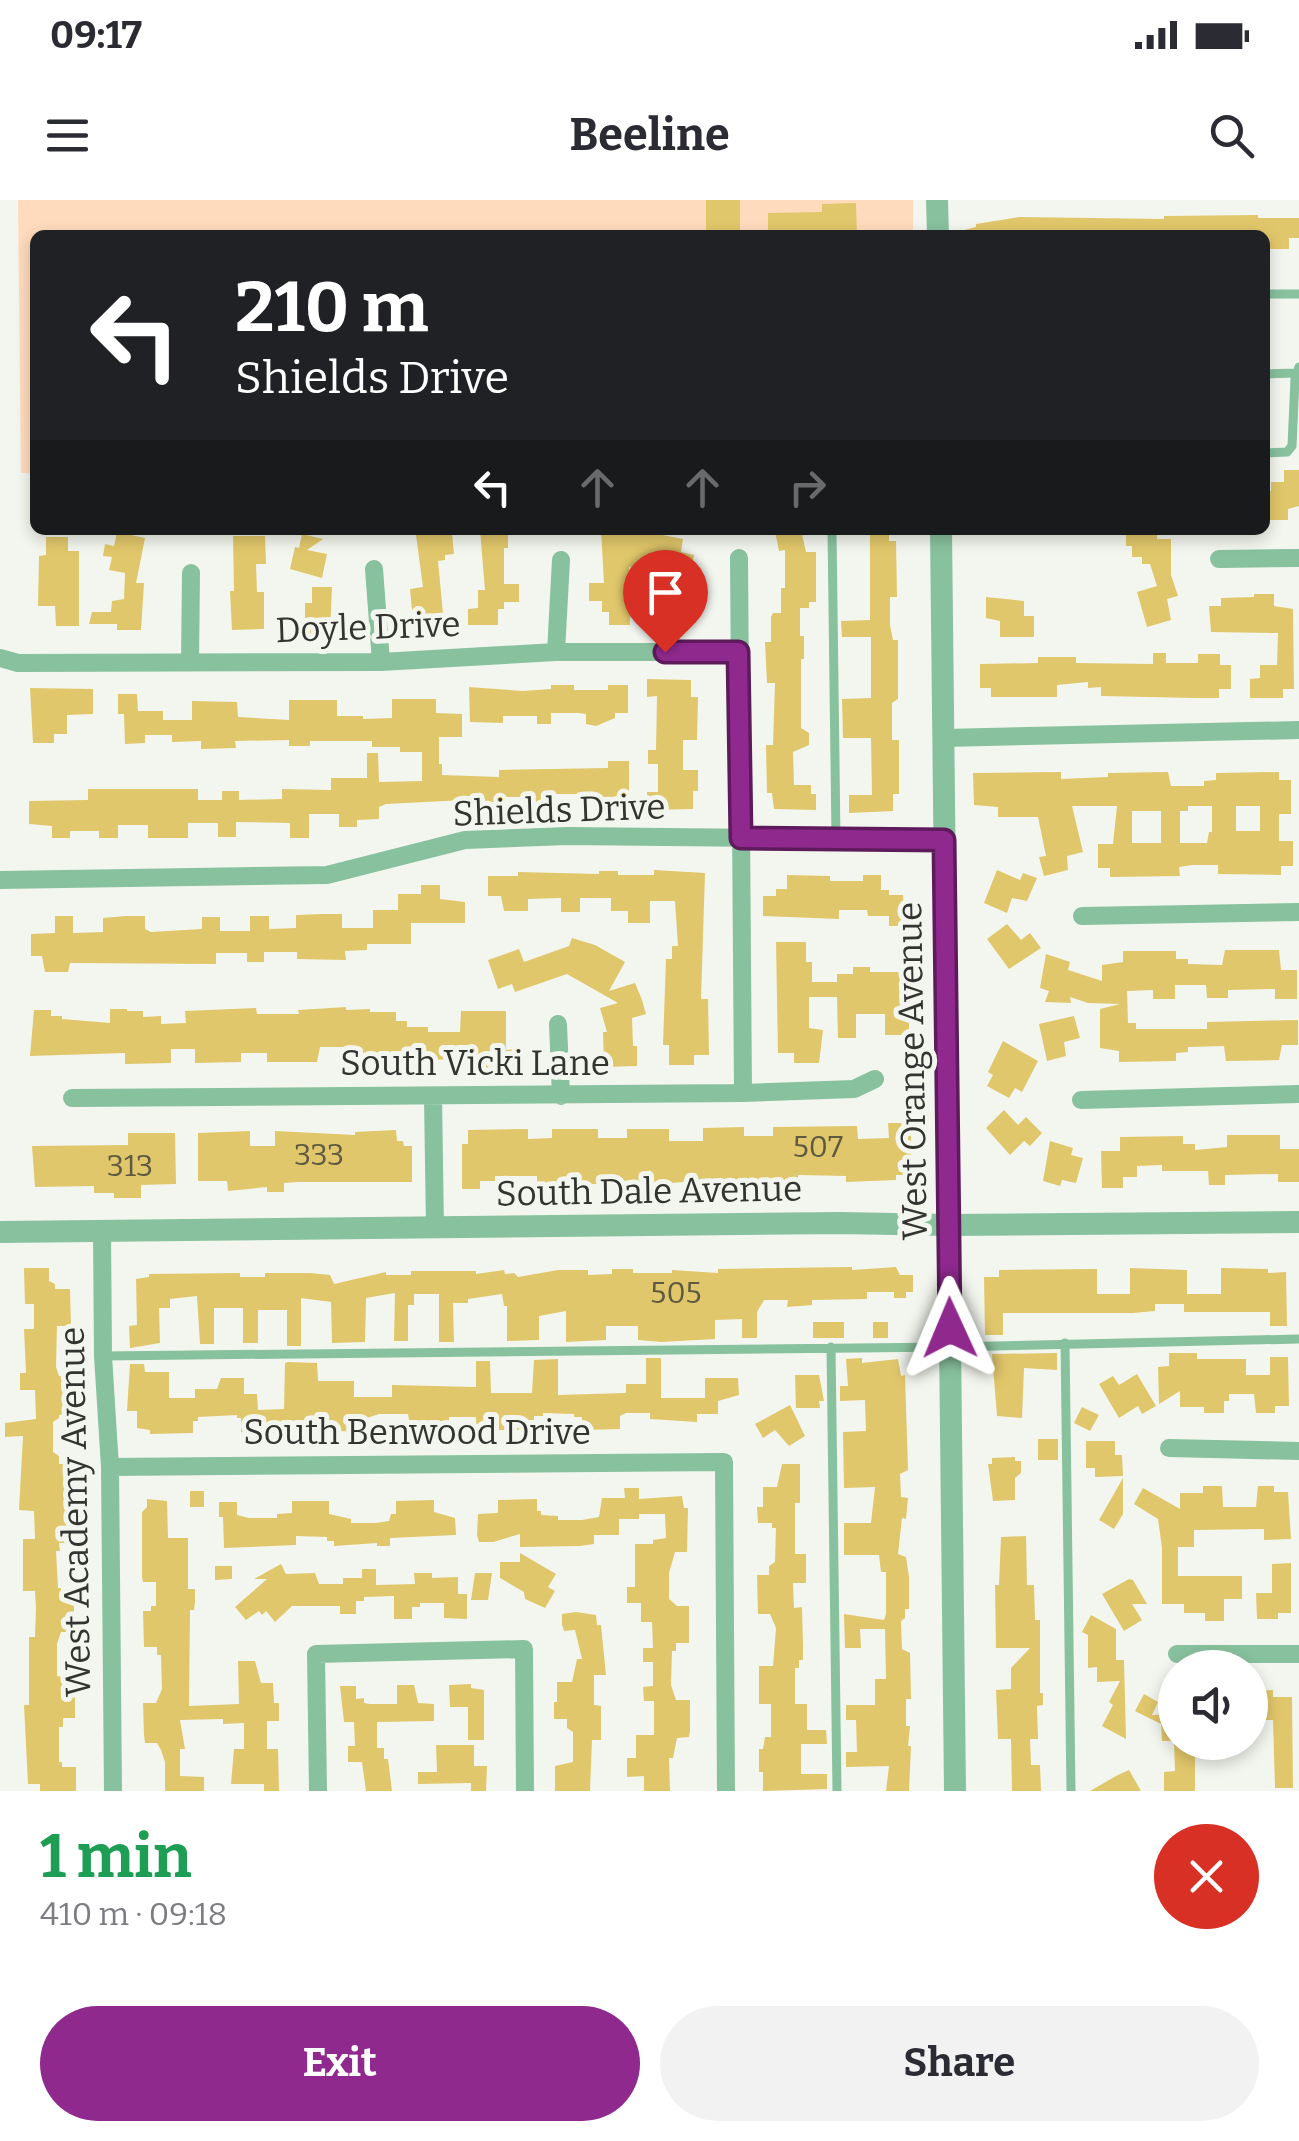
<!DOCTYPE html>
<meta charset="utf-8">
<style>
body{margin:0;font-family:Bitter,serif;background:#f2f2f3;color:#2b2b33;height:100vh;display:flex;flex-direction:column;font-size:38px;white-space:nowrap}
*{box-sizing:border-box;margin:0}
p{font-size:32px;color:#7c7c81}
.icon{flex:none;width:55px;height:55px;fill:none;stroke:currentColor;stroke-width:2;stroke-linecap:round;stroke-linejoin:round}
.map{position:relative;height:1591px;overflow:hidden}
.details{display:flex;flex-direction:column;background:#fff;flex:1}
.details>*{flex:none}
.guide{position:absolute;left:30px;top:30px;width:1240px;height:305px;border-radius:15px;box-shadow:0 5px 15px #0003;background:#202124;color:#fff;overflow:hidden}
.buttons{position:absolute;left:1158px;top:1450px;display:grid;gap:20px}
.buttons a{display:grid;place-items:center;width:110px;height:110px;border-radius:50%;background:#fff;box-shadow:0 5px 15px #0003;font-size:50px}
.pin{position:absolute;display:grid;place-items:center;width:85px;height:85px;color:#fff;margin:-102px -42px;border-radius:50% 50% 50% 0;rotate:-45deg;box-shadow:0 0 10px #0007}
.pin .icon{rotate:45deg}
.me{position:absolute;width:110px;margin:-55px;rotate:359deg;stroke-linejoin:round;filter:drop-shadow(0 0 8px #0008)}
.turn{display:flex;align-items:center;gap:35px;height:210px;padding:0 40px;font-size:45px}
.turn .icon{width:130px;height:130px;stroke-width:2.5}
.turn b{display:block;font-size:70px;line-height:85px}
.lanes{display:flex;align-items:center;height:95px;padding:0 40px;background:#0003;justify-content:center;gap:50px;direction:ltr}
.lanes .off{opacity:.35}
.round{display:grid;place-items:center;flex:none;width:105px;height:105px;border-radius:52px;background:#f2f2f3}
.headline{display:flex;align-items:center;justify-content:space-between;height:170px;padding:0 40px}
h1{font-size:60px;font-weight:700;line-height:75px;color:#1e9e55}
.cta{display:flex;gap:20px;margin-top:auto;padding:20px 40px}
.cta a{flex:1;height:115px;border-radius:60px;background:#8f298e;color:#fff;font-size:40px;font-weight:700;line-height:115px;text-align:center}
.cta a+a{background:#f2f2f3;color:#2b2b33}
.status{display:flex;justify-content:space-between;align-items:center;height:70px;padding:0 50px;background:#fff;direction:ltr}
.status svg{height:28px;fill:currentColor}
header{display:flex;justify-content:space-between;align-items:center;height:130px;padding:0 40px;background:#fff;font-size:45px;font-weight:700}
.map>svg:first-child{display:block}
</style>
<div class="status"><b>09:17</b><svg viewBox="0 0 49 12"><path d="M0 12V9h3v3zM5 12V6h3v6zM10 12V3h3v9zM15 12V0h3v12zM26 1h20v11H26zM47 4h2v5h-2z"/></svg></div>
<header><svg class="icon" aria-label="menu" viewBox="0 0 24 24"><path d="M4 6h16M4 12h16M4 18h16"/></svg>Beeline<svg class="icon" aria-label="search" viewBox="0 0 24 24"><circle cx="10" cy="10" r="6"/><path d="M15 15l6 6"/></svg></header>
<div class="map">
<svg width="1299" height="1591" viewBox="0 0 1299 1591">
<rect width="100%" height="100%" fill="#f3f6ee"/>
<path fill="#ffdbbd" d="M18 0H913V35H35V273H21Z"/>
<path fill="#e1c76b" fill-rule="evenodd" d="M706 0H740V35H706Z
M856 3 857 35H768V13L822 12V4Z
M1258 15V18H1299V38H1289V49H1265V35H964V30L976 27V24L1019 17 1164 19V16Z
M1284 270H1299V306L1288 309V320H1269L1265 291H1271V282H1284Z
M480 330H508V348H504V384H519V402H504V409H498V425H468V409L478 408V390H485Z
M601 330H637L683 339 681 352 694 355 689 382H698V400H684V411H678V424H656V371L629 367 630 425H609V412H602V401H589V383H604Z
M801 330 806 352H816V402H809V408H800V436H804V459H801V528L809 533V545L793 552 794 585H811V594H816V610L774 609 772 593H767L766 545H773L775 483H767L765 442H771V417L773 413H781V388H785V350L779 351 775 331Z
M870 330H889V341H896L897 397H890V425L893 440H898V499L892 503V540H899V594H893V611L849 613V595H872L871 538H843L842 499 871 498V437H842L841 421 870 420Z
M1126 330H1157V339H1171V375L1178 396 1167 399 1171 420 1147 427 1137 392 1157 386 1150 364H1142V357H1132V346H1126Z
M441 331 442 335 452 333 454 354 445 355V360L438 361 444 424 421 428 418 409 412 410 410 389 423 387 416 335Z
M117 332 145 338 136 383H144L141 430H117V424H89L92 412H111L112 401 124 399 125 373 109 370 112 357 103 356 105 344 114 346Z
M302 334 323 339 307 350 327 354 322 378 290 369 295 347 299 348Z
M233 336H265L266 364H256L257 392H264V429L232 430 230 391H234Z
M46 337H68V351H79V426H56L55 406H38L39 356 46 355Z
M312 387H332L330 434H305V403H312Z
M1254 394H1274V406L1293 409 1294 489H1283V498H1250V479L1260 478V465H1277L1278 433 1211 432 1209 406H1221V398L1254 397Z
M986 397 1024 401V416H1034V437H1000V421L986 418Z
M1153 453H1166V463H1198V454H1220V465H1231V489H1219V498H1195L1101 496V487L1088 488V482L1057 485V497H991V488H980V464L1038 463V457H1076V463L1153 464Z
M647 479 691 480V497H698L697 540H683V570H698V591H693V609L648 610 647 592H658V564H648V550H656L657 496 647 497Z
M551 485H574V490H608V485H628V513H615V518L596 526 586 524V514L578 513H551V524H537V516H503V523L470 522 469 487 523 491 551 489Z
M30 488 93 489V514L67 515V534H54V543H33Z
M118 494H137L138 511H163V520H192V501L237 502 238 517 289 520V500H337V516H363V519L392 518V499H436V513L462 514V537H439V564H442V575L499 577V570L608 568V561H629V602H611V597H586L582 594H549V603H531V597H505V604H485V599L386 604 379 607V619L357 620V627H339V614H309V638H290V623L236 622V637H218V623H188V638H148V625H118V638H99V631H70V638H52V626L29 624V601L88 600V589H198V600H222V591H239V600L282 599V589L331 590V578H367V553H378L379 582 422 581V552H400V547H372V541H310V546H289V540L235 541 236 548 201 549V541L172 542V535H145V543L125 544 124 514H118Z
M1061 572V579L1108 577V573L1168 572 1171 586H1204V581L1216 580V573L1279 572V580H1291V614H1279V641H1293V666H1281V675L1218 674V665H1192L1179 667 1180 676 1110 677V668H1098V644H1113L1117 606H1072L1083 652 1067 656 1068 670 1044 676 1039 657 1046 656 1038 617H998V607L974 605 973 573ZM1188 606H1212V632H1209L1207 643H1180V611H1188ZM1236 606H1260V631H1236ZM1132 611H1161V643H1132Z
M654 670 705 673 701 799H708L709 855H694V865H669V845H663L666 759H672V746H678L675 701H650V723H628V711H611V698H580V712H561V698L528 699V711H504L501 696H488V676H518V672L599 674V671H618V675H654Z
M997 670 1020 680 1023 673 1037 678 1027 701 1012 698 1007 713 984 703Z
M787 675 830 676V681H863V675H881V690H889V695H903L904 726H889V716H868L867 710H839V719L763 716V696H776V689H787Z
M421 685H440V699L465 702V723H411V744H367V750L345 751 346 760 297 759V752H264V762H247V753H216V764L70 763 68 772H45L42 756H31V734L55 733V716H73V733L103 732V718L126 716H145V729L151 732 202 729V717H220V731H250V716H269V729L296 728V715L323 714H342V728H373V710H398V694H421Z
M1007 724 1021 740 1030 733 1041 748 1009 769 987 739Z
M572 738 595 745 625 762 609 791 635 783 642 800 646 814 632 818 633 846H637V866L604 867 603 832H607L600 808 618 803 567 774 515 792 512 784 498 789 488 760 519 749 524 762 569 746Z
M776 742H806V762H812V782H837V774H853V767H870V772H909V835H885V814H856V838H838L837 797H809V828L823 830 819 863H794V853H778Z
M1225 750H1279L1281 770H1297V799H1275V789L1228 790V798H1207L1206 785H1175V799H1153V790L1127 791 1128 823H1136V829H1207V822L1298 820V845H1282L1279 860 1226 861 1224 846 1188 847V852L1176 853V861L1119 862V851L1100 848V809L1120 804 1088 803 1070 797 1071 803 1045 802 1049 791 1040 788 1046 754 1070 762 1068 770 1102 781V765L1123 762V751H1176V759H1188V764L1222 765Z
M346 807V810L370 809V812H396V821H407V827H428V832H460L461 811H506V850L518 849V868H467L466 859 348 862V847H320L317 862H267V853H241V862L195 863V849H171V863L125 864V853L30 856 34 810H51V816H62V819L110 823V809H127V811H143V817L161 816V824L186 823 185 811 256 808 257 814H299L298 810Z
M1074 816 1080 838 1064 842 1066 856 1047 861 1039 824Z
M1003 841 1038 861 1022 892 1015 888 1009 898 987 886 993 875 988 872Z
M1004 910 1018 925 1026 917 1042 933 1030 946 1024 941 1010 955 986 928Z
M888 923H911V975H896V980L846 982V976L798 975V980H778V987L726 979 614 987V984H582V981L537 984V976H495V981H480V989H462V944H468V930L528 929V939L552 938V929H598V938H627V929H669V941H703V928L744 927V936H773V927L857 926 858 939 889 938Z
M396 930 397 941H403L404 946H412V982H298L284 983V992H267V987L228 991 227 981H198V933L250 931V946H275V931L355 935V932Z
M128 933H175L176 984 141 985V998H114V993H94V986L35 987 32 946 128 945Z
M1227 935H1280V949H1299V982H1278V974L1225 975V985H1209L1208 971H1162V965L1137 966V977H1123V988H1102L1101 951H1120V937L1183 936V944H1195V950L1227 947Z
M1050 941 1073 948 1071 955 1083 958 1076 983 1062 980 1060 986 1043 981Z
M852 1067V1070L896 1067 900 1075H913V1092H906V1098H894V1092H867V1099L812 1100V1105L787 1107 788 1100H764L757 1112V1138H742V1119L715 1120V1139L661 1142 638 1140V1126H606V1140L566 1142V1111L539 1116V1140L507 1141V1106H504L502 1094 468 1099V1103H453L454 1142H439V1094H414V1105H408V1141H394L395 1093 366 1098 365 1142 332 1143 331 1102 301 1098V1146H287V1110H258V1143H243V1108H214V1144H200L197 1096 170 1099V1108H159L160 1143 130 1148 129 1126 137 1125 136 1079 149 1077V1074L240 1073V1077H265V1073H310L330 1075 334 1084 386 1072V1075H411V1071H476V1074L504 1070 505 1074 514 1073 518 1077 558 1070H588V1075L612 1074V1069H633V1073H672V1070L718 1073V1069Z
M24 1068H49V1081L55 1084V1089H70L71 1126H57L56 1167 59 1176H72V1214L59 1215V1218L53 1222V1252L59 1256V1264H73V1343H59L60 1351H56L58 1388H61V1393H74V1432H61L57 1444V1476L75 1479V1518H63V1527H59V1562H62V1567H76V1591H40V1584H28L24 1505H29V1437H35L36 1409 35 1391H23V1339H35L34 1311 19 1310 23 1236 5 1237V1223L36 1219 35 1190H20V1173H26L24 1129H34V1104H25Z
M1130 1068 1187 1070V1094H1221V1068L1268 1069V1073L1286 1072 1287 1126H1270V1112H1184V1104H1155V1111L1133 1113H1003V1135H985L984 1077H999V1070L1097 1069V1094H1130Z
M813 1122H844V1138H813Z
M873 1122H888V1138H873Z
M1057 1153V1170L1024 1168 1022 1218 997 1216 992 1154Z
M1169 1153H1197V1159H1246V1175H1270V1157H1288L1289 1206H1275V1213H1256L1254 1194H1229V1201H1224V1213H1204V1207H1180V1191L1159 1204 1158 1167 1169 1166Z
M646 1158H661V1198H705V1178H738L739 1195 718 1201V1214H697V1222L650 1219V1213H626L620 1216V1229L582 1230V1217H574V1214L543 1213V1216H534V1230H476V1217H449V1230L411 1232 408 1214H379L364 1219 365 1232 283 1229V1233H262L241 1232V1218H237V1215L198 1217V1221H193V1233L150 1234V1230L137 1228V1211H127L130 1164H144L145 1172H169V1198H195V1189H217L221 1178H244V1194H257L258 1210 284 1209 285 1163 288 1162 317 1163 318 1181H354V1197H392V1185L476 1187V1161H490L491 1193H532L534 1160 558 1159V1195L626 1193V1184H646Z
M862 1158V1163L898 1159 901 1176 905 1175 908 1270 900 1274 901 1297 908 1298 906 1319 902 1318 898 1354 906 1357 909 1377V1409H905V1418L901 1421 902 1449 910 1453 911 1499H906V1526H910L908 1546H911L909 1591H886L889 1566 846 1567V1552H857L856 1520H846V1505H875V1479H886L885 1429H860L861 1448H845L844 1414 884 1420 886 1414V1372H881L879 1355H844V1323H871L875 1287 844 1288 843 1232 866 1231 865 1200 840 1201V1186H848L846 1159Z
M1137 1174 1156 1206 1142 1214 1138 1206 1119 1218 1099 1184 1113 1176 1119 1185Z
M795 1175H819L824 1201H819L820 1208H796Z
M790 1205 805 1236 789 1246 775 1230 763 1238 755 1224Z
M1082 1207 1099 1215 1090 1231 1074 1223Z
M1038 1239H1058V1260H1038Z
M1086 1241H1115V1255H1122L1123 1276 1095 1277V1268H1086Z
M1015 1257V1261H1021V1273L1015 1278V1300L993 1301 988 1264H992V1258Z
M782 1264H800V1303H795V1354H806V1383H793L794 1408 802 1407 803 1446V1460H799V1468H795V1504H807V1530H826L827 1544H801V1574H827V1589L763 1591V1572H759V1549H763L765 1537H771V1504H759V1466H773L776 1428 770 1414H758L757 1375H769V1366L775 1362 776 1328H772V1323H758L757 1307H763V1287H777Z
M1123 1278V1314L1114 1329 1099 1320Z
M1203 1286H1222L1223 1307H1256L1258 1286H1274V1292H1288L1291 1339 1264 1340V1329L1194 1330V1347H1178V1376H1242V1399H1224V1421H1205V1413H1184V1404H1162V1348L1158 1319 1134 1304 1143 1288 1180 1309V1293H1203Z
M624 1288H639V1299L682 1296 684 1308H688L687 1352H675L669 1373V1399L677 1406H689V1443H676V1451H672L671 1485 676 1500H690V1531L689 1537 677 1538 673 1558H669L670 1591H644V1576L627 1577V1558H636V1535H654V1501H644L643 1487 653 1486V1462H643V1448H653L652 1422H641V1403H627V1387H635V1344H653V1340L666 1338 665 1314H639V1319H619V1335H594V1344L580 1346 520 1347V1334L493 1342H479L477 1335 478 1314 498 1313V1300L537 1299V1311H541V1315L558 1316V1320H582L599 1317 602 1298H625Z
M190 1291H204V1307H190Z
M147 1299 167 1301 168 1338H188V1389H195V1402L194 1410H190L189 1506 239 1504 238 1461H255L261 1483H273L274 1503H279V1521H267V1549H278L279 1591H264V1584H231L234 1549H244V1523L223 1524V1519L180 1520 185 1549H180V1576L204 1577V1591H165V1562L161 1550 157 1543H145L144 1535 143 1503H156L162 1489 161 1455H157V1447H144L143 1411H151V1406H156V1382H143L142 1377V1312L147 1307Z
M434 1300V1312L455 1318 456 1335 390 1338V1346H377V1343L334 1346V1341H327V1337L296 1336V1345L224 1348 223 1317H219V1302H237V1315L249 1318H277V1314L292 1313V1301H329V1314L351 1319V1323H376L389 1321 391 1314H396V1301Z
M1026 1336 1027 1385H1034L1035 1420H1040V1493H1043V1505L1037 1506 1038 1539H1030L1031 1565H1040L1041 1591H1012L1011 1539H998L996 1490 1011 1489V1468L1030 1448H996L995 1385H999L1001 1337Z
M520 1353 556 1374 548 1387 555 1391 545 1408 525 1399 524 1392 500 1378V1362H520Z
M1291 1363V1413H1278V1419H1257L1256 1393H1272V1364Z
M281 1364 286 1374 315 1373 319 1384H343V1378H362V1369H376V1385L415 1384 414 1373H432V1378L458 1377V1394H467V1419L444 1418V1403H420V1407H412V1419H394V1396L364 1397V1401H356V1414H340V1406H292L275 1422 266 1411 262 1415 259 1411 246 1420 235 1407 267 1379H254Z
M215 1366H232V1379L215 1380Z
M475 1373H492L488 1400H471Z
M1129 1379 1133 1380 1147 1404H1132L1142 1420 1124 1431 1102 1394Z
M576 1412 596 1415 597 1425H601L606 1475H594V1505L601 1506V1540H592L590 1591H555V1566L573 1562V1532L567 1528V1519H554V1502H557V1482H572L577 1459H582L575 1430 564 1431 562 1424V1414Z
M1091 1415 1116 1429V1460H1124L1126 1539 1102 1526 1113 1505 1109 1502 1120 1481 1097 1482V1467L1088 1468V1435L1082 1432Z
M471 1484V1488L484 1490V1540H468V1507H450L449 1485Z
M397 1485H414L418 1503 434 1504V1521L377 1522V1548H384V1559H388L392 1591H366L362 1562H348V1546H355L354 1522H344L340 1486H356V1499L364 1498V1503L370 1504H397Z
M1273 1490V1497H1292L1293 1588H1275L1273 1520H1259V1491Z
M1144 1494 1158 1502 1152 1515 1175 1514V1541H1162L1161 1524 1135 1511Z
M1174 1542H1195V1591H1164V1572L1175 1571Z
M436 1545H474V1566H487L486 1591H471V1583L418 1584V1572H437Z
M1129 1570 1141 1591H1090L1116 1576Z"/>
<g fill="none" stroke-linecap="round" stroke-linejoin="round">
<path stroke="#88c19d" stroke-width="9" d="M1265 94H1299
M1265 174 1295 173
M1265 253 1287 252 1292 246 1295 179 1299 167
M832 330 836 639
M1065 1143 1071 1591
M831 1147 837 1591
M103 1156 950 1147 1299 1139"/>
<path stroke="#88c19d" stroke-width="18" d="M739 358 743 893
M1219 359 1299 358
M374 369 381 462
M556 452 561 360
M0 458 18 463 381 462 556 452H738
M190 462 191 373
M943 538 1299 530
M0 680 327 675 465 640 567 636 944 640
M1082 716 1299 712
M558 824 561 896
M433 896 435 1029
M72 898 743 893 854 889 875 879
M1081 900 1299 894
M102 1032 103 1156 110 1267 113 1591
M1169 1248 1299 1251
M110 1267 724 1262 726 1591
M1177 1454H1299
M318 1591 316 1454 524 1449 525 1591"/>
<path stroke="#88c19d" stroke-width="22" d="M937 0 938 35
M941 330 955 1591
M0 1032 840 1023 948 1025 1299 1022"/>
</g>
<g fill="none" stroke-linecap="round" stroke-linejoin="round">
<defs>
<path id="route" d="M665 452H738L741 638 944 640 950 1128"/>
</defs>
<use href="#route" stroke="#5d1b5c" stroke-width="25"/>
<use href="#route" stroke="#8f298e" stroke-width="18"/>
</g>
<g text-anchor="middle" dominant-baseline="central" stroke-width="10" stroke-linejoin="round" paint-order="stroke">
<g font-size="30" fill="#5e5940">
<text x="818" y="947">507</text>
<text x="319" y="955">333</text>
<text x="130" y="966">313</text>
<text x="676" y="1093">505</text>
</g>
<g font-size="35" fill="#333431" stroke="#f3f6ee">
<text transform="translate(368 427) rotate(-2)">Doyle Drive</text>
<text transform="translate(559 610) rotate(-2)">Shields Drive</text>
<text x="475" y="863">South Vicki Lane</text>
<text transform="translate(912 871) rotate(-91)">West Orange Avenue</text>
<text transform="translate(649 991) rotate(-1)">South Dale Avenue</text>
<text x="417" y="1232">South Benwood Drive</text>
<text transform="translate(75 1312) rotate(-91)">West Academy Avenue</text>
</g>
</g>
</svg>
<div class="buttons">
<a><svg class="icon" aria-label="sound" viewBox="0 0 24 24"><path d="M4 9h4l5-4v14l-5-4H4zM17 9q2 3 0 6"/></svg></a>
</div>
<div class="pin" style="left:665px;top:452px;background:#d93025"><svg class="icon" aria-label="arrive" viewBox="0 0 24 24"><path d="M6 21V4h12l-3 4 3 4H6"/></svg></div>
<svg class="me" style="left:950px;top:1128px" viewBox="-20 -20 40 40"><path d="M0-17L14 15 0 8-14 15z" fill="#8f298e" stroke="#fff" stroke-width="4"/></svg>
<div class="guide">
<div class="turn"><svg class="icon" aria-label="left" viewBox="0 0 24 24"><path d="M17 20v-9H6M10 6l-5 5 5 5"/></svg><div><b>210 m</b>Shields Drive</div></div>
<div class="lanes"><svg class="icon" aria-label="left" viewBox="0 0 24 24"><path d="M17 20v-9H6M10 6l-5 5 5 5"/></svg><svg class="icon off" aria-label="ahead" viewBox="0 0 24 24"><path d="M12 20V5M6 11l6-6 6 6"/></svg><svg class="icon off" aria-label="ahead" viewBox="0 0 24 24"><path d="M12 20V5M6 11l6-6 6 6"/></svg><svg class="icon off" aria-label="right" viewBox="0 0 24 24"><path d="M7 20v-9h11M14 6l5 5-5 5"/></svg></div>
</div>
</div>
<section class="details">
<div class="headline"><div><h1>1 min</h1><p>410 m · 09:18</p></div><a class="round" style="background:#d93025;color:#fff"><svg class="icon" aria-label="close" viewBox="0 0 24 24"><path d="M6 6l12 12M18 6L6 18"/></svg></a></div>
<div class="cta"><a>Exit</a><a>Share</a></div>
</section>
